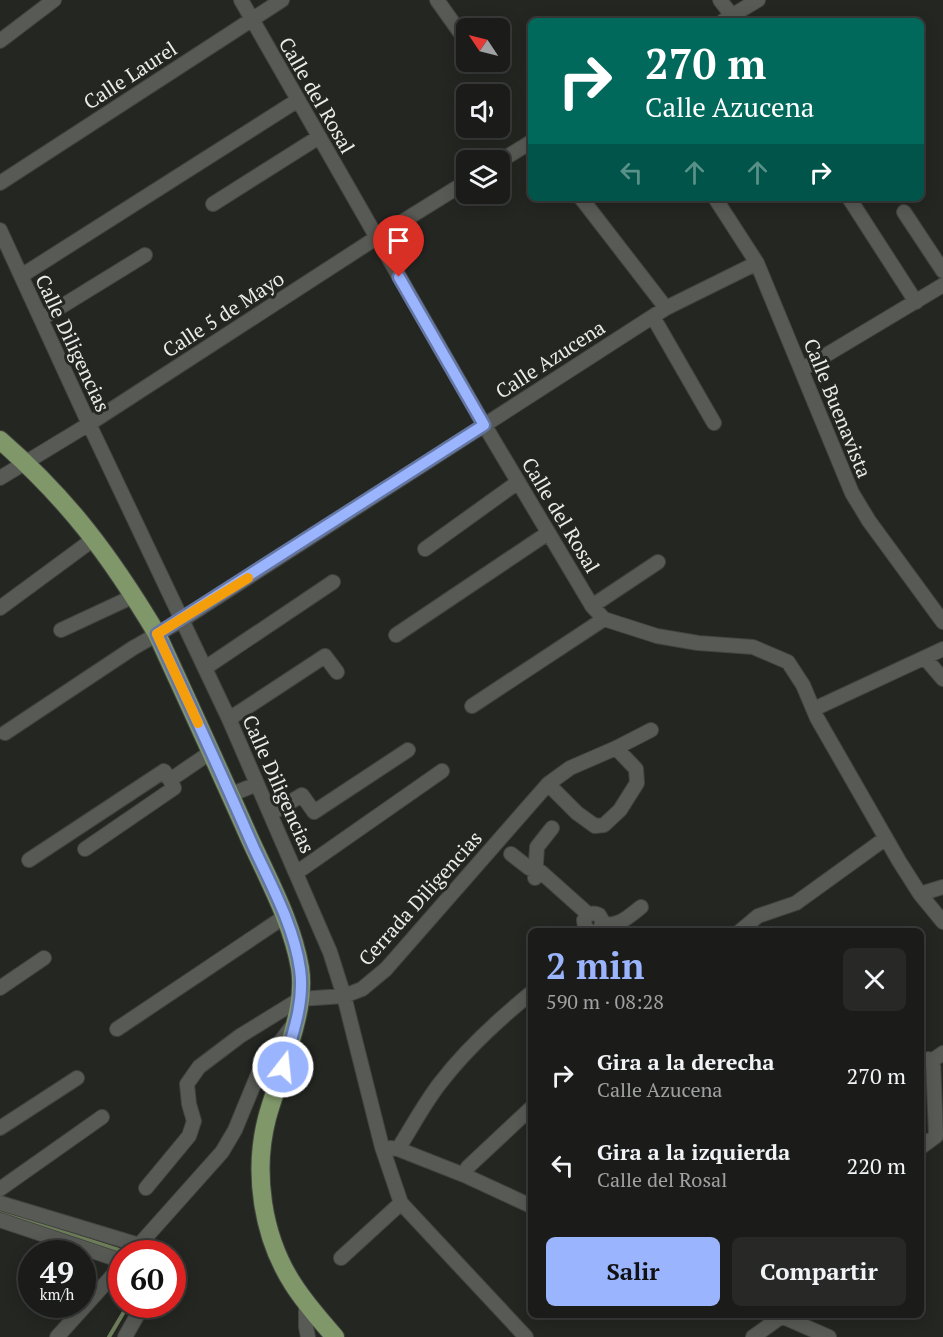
<!DOCTYPE html>
<html lang="es">
<meta charset="utf-8">
<style>
body{margin:0;font-family:"PT Serif",serif;background:#282927;color:#f1f3f6;height:100vh;display:flex;flex-direction:column;font-size:22px;white-space:nowrap}
*{box-sizing:border-box;margin:0}
p{font-size:20px;color:#a0a1a2}
.icon{flex:none;width:33px;height:33px;fill:none;stroke:currentColor;stroke-width:2;stroke-linecap:round;stroke-linejoin:round}
.map{position:relative;flex:1;overflow:hidden}
.side{position:absolute;left:528px;top:928px;width:396px;height:390px;display:flex;flex-direction:column;background:#1b1c1a;border-radius:9px;box-shadow:0 3px 15px #0003,0 0 0 2px #393a39}
.side>*{flex:none}
.guide{position:absolute;left:528px;top:18px;width:396px;height:183px;border-radius:9px;box-shadow:0 3px 15px #0003,0 0 0 2px #393a39;background:#00695c;color:#fff;overflow:hidden}
.needle{width:39px;rotate:305deg}
.controls{position:absolute;left:456px;top:18px;display:grid;gap:12px}
.controls a{display:grid;place-items:center;width:54px;height:54px;border-radius:9px;background:#1b1c1a;box-shadow:0 3px 15px #0003,0 0 0 2px #393a39;font-size:30px}
.speed{position:absolute;left:18px;top:1240px;display:flex;gap:12px;font-size:30px;font-weight:700;text-align:center}
.speed>*{display:grid;place-content:center;width:78px;height:78px;border-radius:50%;background:#1b1c1a;box-shadow:0 3px 15px #0003,0 0 0 2px #393a39;line-height:1}
.speed small{font-size:15px;font-weight:400}
.speed .limit{border:9px solid #d22;background:#fff;color:#111}
.pin{position:absolute;display:grid;place-items:center;width:51px;height:51px;color:#fff;margin:-62px -26px;border-radius:50% 50% 50% 0;rotate:-45deg;box-shadow:0 0 6px #0007}
.pin .icon{rotate:45deg}
.me{position:absolute;width:66px;margin:-33px;rotate:16deg;stroke-linejoin:round;filter:drop-shadow(0 0 4px #0008)}
.turn{display:flex;align-items:center;gap:21px;height:126px;padding:0 18px;font-size:27px}
.turn .icon{width:78px;height:78px;stroke-width:2.5}
.turn b{display:block;font-size:42px;line-height:51px}
.lanes{display:flex;align-items:center;height:57px;padding:0 18px;background:#0003;justify-content:center;gap:30px;direction:ltr}
.lanes .off{opacity:.35}
.round{display:grid;place-items:center;flex:none;width:63px;height:63px;border-radius:9px;background:#282927}
.summary{display:flex;align-items:center;justify-content:space-between;height:102px;padding:0 18px}
h1{font-size:36px;font-weight:700;line-height:45px;color:#9ab5fd}
.action{display:flex;gap:12px;margin-top:auto;padding:12px 18px}
.action a{flex:1;height:69px;border-radius:9px;background:#9ab5fd;color:#111;font-size:24px;font-weight:700;line-height:69px;text-align:center}
.action a+a{background:#282927;color:#f1f3f6}
ul{padding:0;list-style:none}
li{display:flex;align-items:center;gap:18px;height:90px;padding:0 18px}
li div{flex:1}
li b{display:block;font-size:22px}
li em{font-style:normal}
.map>svg:first-child{display:block}
</style>
<div class="map">
<svg width="943" height="1337" viewBox="0 0 943 1337">
<rect width="100%" height="100%" fill="#242622"/>
<g fill="none" stroke-linecap="round" stroke-linejoin="round">
<path stroke="#6d7d5a" stroke-width="4" d="M0 1212 119 1250
M109 1337 128 1305"/>
<defs>
<path id="minor" d="M241 0 479 416 592 606 604 619 657 636 698 643 753 647 788 662 803 685 817 718 899 861 920 894 943 922
M437 0 464 38
M720 0 736 21
M723 21 758 0
M0 41 54 0
M500 161 531 142
M0 183 282 0
M581 198 666 308
M715 198 757 263 852 493 869 521 943 622
M849 198 916 302
M213 204 319 137
M904 212 943 271
M0 230 89 424 229 719 330 952 344 996 382 1147 401 1203 526 1337
M21 276 298 100
M653 317 714 423
M41 319 145 255
M801 370 943 285
M0 478 89 424 376 238 466 182
M425 549 518 482
M592 606 658 562
M0 608 95 538
M61 630 134 596
M396 635 548 533
M925 658 943 679
M205 668 333 582
M472 706 604 619
M814 709 943 649
M229 719 325 656 337 672
M5 733 133 648 182 620 666 308 757 263
M548 784 577 813 595 826 604 825 620 810 637 783 636 769 616 748
M230 795 257 784
M270 814 302 795 314 812 408 750
M85 849 174 788 170 780
M511 854 529 868 541 872 588 914
M29 860 164 771 170 780 211 752
M296 873 442 771
M535 878 537 847 552 828
M920 894 943 887
M602 925C620 926 628 917 641 907
M590 932 585 927 584 920C587 913 593 912 599 915L603 922 600 929 596 932
M739 932 758 916 796 903 886 838
M0 988 44 958
M117 1029 284 917
M921 1062 928 1059 933 1060 943 1053
M0 1128 77 1078
M921 1147 936 1136 933 1060
M390 1148 398 1149 464 1175 531 1206
M398 1149C412 1127 425 1102 441 1082 467 1048 498 1020 531 993
M464 1175 468 1167 531 1108
M146 1188 189 1136 194 1121 189 1104 187 1084 199 1067 240 1036 300 999 344 996 362 989 386 969 548 784 570 768 616 748 651 730
M0 1189 102 1117
M0 1203 139 1245 147 1248 155 1254
M0 1220 122 1261
M131 1254 222 1152 235 1130 261 1067 293 1025
M341 1258 401 1203
M306 1303V1327L308 1337
M781 1316 829 1337
M57 1337 122 1265
M125 1337 143 1305
M753 1337 782 1316"/>
<path id="major" d="M0 440C68 499 111 557 157 634 188 702 219 769 249 837 268 879 292 922 300 968 305 999 293 1032 285 1061 280 1080 272 1099 267 1118 253 1172 262 1236 293 1284 305 1303 320 1320 335 1337"/>
</defs>
<use href="#minor" stroke="#424440" stroke-width="16"/>
<use href="#major" stroke="#424440" stroke-width="20"/>
<use href="#minor" stroke="#585a55" stroke-width="14"/>
<use href="#major" stroke="#809869" stroke-width="18"/>
</g>
<g fill="none" stroke-linecap="round" stroke-linejoin="round">
<defs>
<path id="route" d="M283 1067C292 1036 305 1002 300 969 294 926 271 885 253 846 222 775 190 705 157 634L484 425 399 277"/>
</defs>
<use href="#route" stroke="#6476a4" stroke-width="15"/>
<use href="#route" stroke="#9ab5fd" stroke-width="10"/>
<path stroke="#f59e0b" stroke-width="10" d="M198 723 157 634 248 578"/>
</g>
<g text-anchor="middle" dominant-baseline="central" stroke-width="6" stroke-linejoin="round" paint-order="stroke">
<g font-size="20" fill="#eaece9" stroke="#242622">
<text transform="translate(130 75) rotate(-33)">Calle Laurel</text>
<text transform="translate(317 95) rotate(60)">Calle del Rosal</text>
<text transform="translate(223 314) rotate(-33)">Calle 5 de Mayo</text>
<text transform="translate(73 343) rotate(65)">Calle Diligencias</text>
<text transform="translate(550 359) rotate(-33)">Calle Azucena</text>
<text transform="translate(838 408) rotate(68)">Calle Buenavista</text>
<text transform="translate(561 515) rotate(59)">Calle del Rosal</text>
<text transform="translate(279 784) rotate(66)">Calle Diligencias</text>
<text transform="translate(420 898) rotate(-48)">Cerrada Diligencias</text>
</g>
</g>
</svg>
<div class="controls">
<a><svg class="needle" viewBox="-14 -14 28 28"><path d="M0-13l5 13h-10z" fill="#e53935"/><path d="M0 13l5-13h-10z" fill="#a0a1a2"/></svg></a>
<a><svg class="icon" aria-label="sound" viewBox="0 0 24 24"><path d="M4 9h4l5-4v14l-5-4H4zM17 9q2 3 0 6"/></svg></a>
<a><svg class="icon" aria-label="layers" viewBox="0 0 24 24"><path d="M12 4l9 5-9 5-9-5zM3 14l9 5 9-5"/></svg></a>
</div>
<div class="speed"><div>49<small>km/h</small></div><div class="limit">60</div></div>
<div class="pin" style="left:399px;top:277px;background:#d93025"><svg class="icon" aria-label="arrive" viewBox="0 0 24 24"><path d="M6 21V4h12l-3 4 3 4H6"/></svg></div>
<svg class="me" style="left:283px;top:1067px" viewBox="-20 -20 40 40"><circle r="17" fill="#9ab5fd" stroke="#fff" stroke-width="3"/><path d="M0-11L8 9 0 5-8 9z" fill="#fff"/></svg>
<div class="guide">
<div class="turn"><svg class="icon" aria-label="right" viewBox="0 0 24 24"><path d="M7 20v-9h11M14 6l5 5-5 5"/></svg><div><b>270 m</b>Calle Azucena</div></div>
<div class="lanes"><svg class="icon off" aria-label="left" viewBox="0 0 24 24"><path d="M17 20v-9H6M10 6l-5 5 5 5"/></svg><svg class="icon off" aria-label="ahead" viewBox="0 0 24 24"><path d="M12 20V5M6 11l6-6 6 6"/></svg><svg class="icon off" aria-label="ahead" viewBox="0 0 24 24"><path d="M12 20V5M6 11l6-6 6 6"/></svg><svg class="icon" aria-label="right" viewBox="0 0 24 24"><path d="M7 20v-9h11M14 6l5 5-5 5"/></svg></div>
</div>
<section class="side">
<div class="summary"><div><h1>2 min</h1><p>590 m · 08:28</p></div><a class="round"><svg class="icon" aria-label="close" viewBox="0 0 24 24"><path d="M6 6l12 12M18 6L6 18"/></svg></a></div>
<ul>
<li><svg class="icon" aria-label="right" viewBox="0 0 24 24"><path d="M7 20v-9h11M14 6l5 5-5 5"/></svg><div><b>Gira a la derecha</b><p>Calle Azucena</p></div><em>270 m</em></li>
<li><svg class="icon" aria-label="left" viewBox="0 0 24 24"><path d="M17 20v-9H6M10 6l-5 5 5 5"/></svg><div><b>Gira a la izquierda</b><p>Calle del Rosal</p></div><em>220 m</em></li>
</ul>
<div class="action"><a>Salir</a><a>Compartir</a></div>
</section>
</div>
